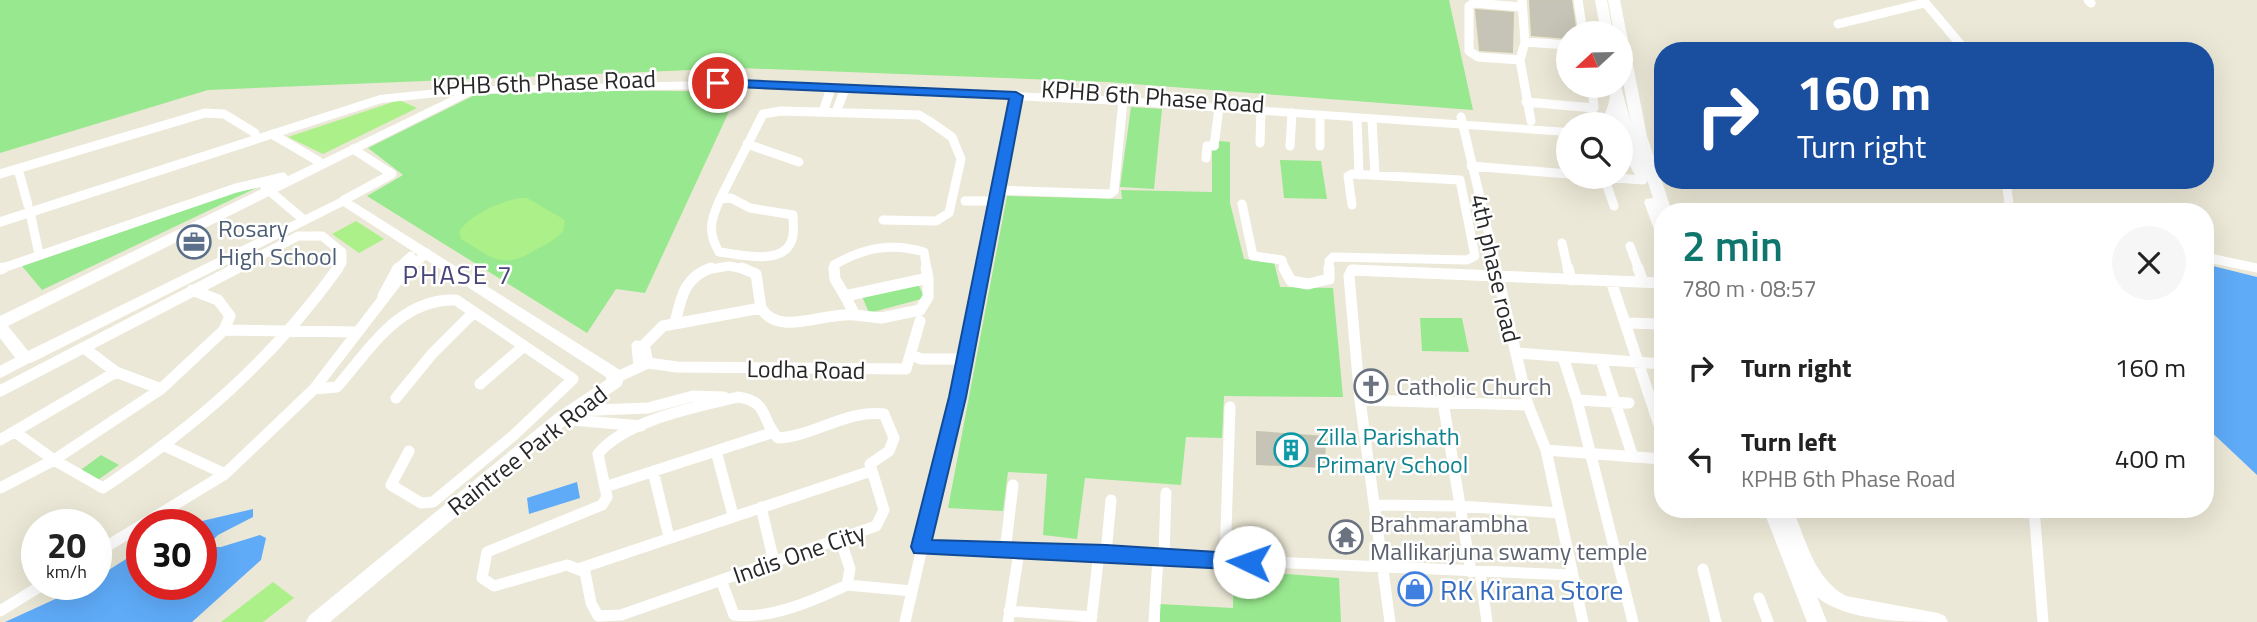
<!DOCTYPE html>
<meta charset="utf-8">
<style>
body{margin:0;font-family:"Titillium Web",sans-serif;background:#f6f6f6;color:#222;height:100vh;display:flex;flex-direction:column;font-size:26px;white-space:nowrap}
*{box-sizing:border-box;margin:0}
p{font-size:23px;color:#767676}
.icon{flex:none;width:38px;height:38px;fill:none;stroke:currentColor;stroke-width:2;stroke-linecap:round;stroke-linejoin:round}
.map{position:relative;flex:1;overflow:hidden}
.drawer{position:absolute;left:1654px;top:203px;width:560px;height:315px;display:flex;flex-direction:column;background:#fff;border-radius:28px;box-shadow:0 7px 28px #0002}
.drawer>*{flex:none}
.banner{position:absolute;left:1654px;top:42px;width:560px;height:147px;border-radius:28px;box-shadow:0 7px 28px #0002;background:#1a4fa0;color:#fff;overflow:hidden}
.needle{width:46px;rotate:248deg}
.fabs{position:absolute;left:1556px;top:21px;display:grid;gap:14px}
.fabs a{display:grid;place-items:center;width:77px;height:77px;border-radius:50%;background:#fff;box-shadow:0 7px 28px #0002;font-size:35px}
.speed{position:absolute;left:21px;top:509px;display:flex;gap:14px;font-size:35px;font-weight:700;text-align:center}
.speed>*{display:grid;place-content:center;width:91px;height:91px;border-radius:50%;background:#fff;box-shadow:0 7px 28px #0002;line-height:1}
.speed small{font-size:18px;font-weight:400}
.speed .limit{border:10px solid #d22;background:#fff;color:#111}
.pin{position:absolute;display:grid;place-items:center;width:60px;height:60px;color:#fff;margin:-30px;border:4px solid #fff;border-radius:50%;box-shadow:0 2px 7px #0007}
.me{position:absolute;width:77px;margin:-38px;rotate:273deg;stroke-linejoin:round;filter:drop-shadow(0 0 5px #0008)}
.turn{display:flex;align-items:center;gap:24px;height:147px;padding:0 28px;font-size:32px}
.turn .icon{width:91px;height:91px;stroke-width:2.5}
.turn b{display:block;font-size:49px;line-height:60px}
.round{display:grid;place-items:center;flex:none;width:74px;height:74px;border-radius:37px;background:#f6f6f6}
.overview{display:flex;align-items:center;justify-content:space-between;height:119px;padding:0 28px}
h1{font-size:42px;font-weight:600;line-height:52px;color:#0f766e}
ul{padding:0;list-style:none}
li{display:flex;align-items:center;gap:21px;height:91px;padding:0 28px}
li div{flex:1}
li b{display:block;font-size:26px}
li em{font-style:normal}
.map>svg:first-child{display:block}
</style>
<div class="map">
<svg width="2257" height="622" viewBox="0 0 2257 622">
<rect width="100%" height="100%" fill="#ece8d7"/>
<path fill="#97e88e" d="M0 0H1449L1473 110 1107 82 741 68 208 90 0 153Z
M607 90 738 92 645 293 616 289 587 333 367 196 403 175 368 148 477 94Z
M1131 107 1162 109 1154 189 1120 187Z
M1219 141 1230 142V203L1244 259 1274 262 1280 287 1333 288 1343 397 1224 396 1222 438 1186 437 1181 485 1085 478 1077 539 1043 535 1047 474 1008 472 1003 511 948 508 1007 196 1122 199 1121 190 1212 192V148H1219Z
M1280 160 1321 161 1327 199 1284 198Z
M258 187 42 290 22 266 241 190Z
M917 282 925 298 869 313 862 296Z
M1420 318H1462L1469 352 1422 351Z
M101 455 119 465 95 482 78 472Z
M1233 570 1339 578 1341 622H1160V604L1233 608Z"/>
<path fill="#abf088" d="M399 100 417 108 323 154 288 137Z
M520 198H527L565 220 563 232C555 240 545 245 535 250 502 271 491 257 461 239L459 232C469 215 501 201 520 198Z
M356 221 384 239 359 253 332 234Z
M273 582 294 598 263 622H221Z"/>
<path fill="#5fabf8" d="M2205 264 2257 277V475L2205 426Z
M577 482 580 498 529 514 527 498Z
M253 509V517L218 535 206 547H221L260 535 266 538 261 560 192 622H5L86 585 96 584V578L142 549V584H201V525H185Z"/>
<path fill="#c6c4b7" stroke="#c7c4b1" stroke-width="2" d="M1530 0H1571L1576 33H1568V38L1532 35Z
M1476 10 1513 13 1512 52 1480 50Z
M1257 432 1325 437 1324 467 1257 464Z"/>
<g fill="none" stroke-linecap="round" stroke-linejoin="round">
<path stroke="#fff" stroke-width="9" d="M1522 0 1525 42 1520 60 1531 121
M1578 0 1583 33
M1923 0 1966 51
M2088 0 2091 3
M1838 24 1925 3
M1525 42 1568 45
M1520 60 1478 57 1469 51V6L1474 3 1521 7
M1526 102 1594 108 1592 86
M823 112 831 88
M836 112 845 89
M1320 116V146
M1461 117 1497 270
M1357 118 1359 175
M1372 119 1375 175
M272 134 318 161
M1260 143 1261 111
M747 144 799 162
M1290 146 1292 113
M1206 158 1207 146H1214L1219 108
M1471 166 1568 174
M18 169 28 205
M0 174 205 113 224 114 255 133
M1604 177 1643 180
M1604 177 1614 206
M2006 180 2010 212
M265 187 304 220
M998 190 1110 194 1114 191 1123 101
M731 198 750 208 793 215C793 223 795 235 791 242 781 266 738 254 719 252 707 232 711 219 720 199Z
M720 199 763 114 781 111 919 115 929 121 952 137 961 159 949 213 936 221 883 220
M344 200 392 174 353 149
M965 201H996
M1242 204 1253 256 1282 260 1285 270
M30 212 39 254
M1562 243 1568 270
M1630 246 1639 270
M2205 257 2257 268
M0 269 236 188 283 177
M233 270 298 236H322L342 252V263L337 270
M396 270 411 256
M406 270 427 253
M706 270 729 266 748 270
M834 270V265C863 248 891 242 924 252L927 270
M982 270 1016 95
M1329 270V261L1333 257 1467 260 1475 256 1460 180 1352 174 1348 176 1352 205"/>
<path stroke="#fff" stroke-width="11" d="M742 268 756 274 761 308
M834 268 835 279 845 296
M926 268 928 278
M1284 268 1291 281 1308 284 1329 279V268
M1496 268 1528 405 1546 450 1583 622
M1568 268 1571 280
M1638 268 1643 282
M0 269 3 268
M928 278V297L920 310 881 318 855 315 845 296Z
M1611 281 1662 434
M192 290 218 300 230 316 224 330 357 332
M383 296 398 268
M675 323C681 298 684 277 711 268
M1627 323 1660 324
M224 330 161 389 54 460 103 488C197 425 272 360 338 268
M637 346 639 367
M84 348 116 372 161 389
M1516 353 1662 364
M912 355 921 359H963
M1563 357 1577 400 1633 622
M1601 360 1633 457
M648 363 644 345 663 326 761 308C779 338 825 311 855 315
M0 372 25 359
M615 378 648 363 677 367 906 369 920 321
M480 384 524 346
M314 389 337 387C370 349 400 298 456 300L573 379 514 435 433 502 421 503 391 485 409 451
M0 391 237 268
M738 397C770 402 760 419 778 438 815 436 847 409 884 414L894 438 889 451 870 464 884 510 876 526 621 615 598 616 591 603 585 572 567 565 494 586 482 578 487 552 602 505 607 497 598 454C625 420 697 407 738 397Z
M396 398 432 354 474 312
M1360 400 1528 405
M1577 400 1629 403
M1443 402 1471 572
M571 411 648 408 693 396 724 397
M561 419 641 426
M0 440 116 372
M167 447 225 474
M1546 450 1662 459
M716 451 733 515
M653 471 669 537
M605 487 771 433
M0 488 54 460 15 432
M1374 505 1460 506 1560 513
M761 507 774 562
M2034 509 2043 622
M921 547 1572 575
M1005 552 1013 485
M96 553 225 474 314 389 407 268
M1106 553 1111 500
M1164 557 1166 493
M1225 561 1230 407
M578 569 871 471
M1703 569 1716 622
M1480 572 1487 622
M721 580 734 615C770 620 815 600 847 585L850 569 840 538
M847 585 912 591
M1759 598 1768 622
M0 611 44 584
M1009 611 1092 617
M905 622 957 396 982 268
M1008 622 1019 552
M1091 622 1099 552
M1154 622 1158 557
M1390 622 1360 400 1349 276 1352 270 1662 283"/>
<path fill="#fff" fill-rule="evenodd" d="M1595 0H1607L1613 33H1601Z
M1608 0H1620L1647 136 1672 212H1662V237L1655 232 1644 202 1646 199 1653 198 1647 179 1642 181C1630 177 1620 137 1620 124H1618L1617 118 1614 124H1598C1606 117 1612 96 1610 86H1620V83L1631 123 1620 67V33H1614Z
M749 80 1123 97 1568 128V136L1123 105 749 88 474 94 8 326 28 351 344 196 620 370 623 382 621 386 567 424 330 622H306L309 616 555 414 606 380V377L343 206 31 363H19L0 338V316L455 95 382 103 0 227V217L380 95 457 87Z
M1763 509H1793C1806 541 1814 578 1846 596L1938 613 1945 616 1948 622C1909 622 1847 622 1817 597L1827 622H1807Z"/>
</g>
<path fill="#1a73e8" stroke="#114b97" stroke-width="2" d="M718 79 1016 92 1023 96 966 397 932 540 1106 545 1249 554 1256 556 1259 562 1256 568 1249 570 914 553 911 547 949 397 1009 99 713 86 712 83Z"/>
<defs>
<symbol id="office-ring" viewBox="-11 -11 22 22"><circle r="9.5" fill="#fff" stroke="#5c6f8a" stroke-width="1.5"/><path d="M-6-3h4V-5.5h4V-3h4V5H-6ZM-1-4.5V-3h2v-1.5ZM-6 0V1H6V0Z" fill="#5c6f8a"/></symbol>
<symbol id="church-ring" viewBox="-11 -11 22 22"><circle r="9.5" fill="#fff" stroke="#6b7280" stroke-width="1.5"/><path d="M-1.2-6h2.4v3.5h3.3v2.4h-3.3V6h-2.4V-.1h-3.3v-2.4h3.3Z" fill="#6b7280"/></symbol>
<symbol id="building-ring" viewBox="-11 -11 22 22"><circle r="9.5" fill="#fff" stroke="#0f9aa8" stroke-width="1.5"/><path d="M-4-6H4V6H1V3H-1V6H-4ZM-2.5-4.3h1.7v1.8h-1.7ZM.8-4.3h1.7v1.8H.8ZM-2.5-1h1.7V.8h-1.7ZM.8-1h1.7V.8H.8Z" fill="#0f9aa8"/></symbol>
<symbol id="temple-ring" viewBox="-11 -11 22 22"><circle r="9.5" fill="#fff" stroke="#6b7280" stroke-width="1.5"/><path d="M0-6L5-2H3V0L6.5 2.5H4V6H1.5V3h-3V6H-4V2.5H-6.5L-3 0V-2H-5Z" fill="#6b7280"/></symbol>
<symbol id="shop-ring" viewBox="-11 -11 22 22"><circle r="9.5" fill="#fff" stroke="#3f7fe0" stroke-width="1.5"/><path d="M-5-2.5h2.3a2.7 3.5 0 0 1 5.4 0H5L5.5 6h-11ZM-1.5-2.5h3a1.5 2.3 0 0 0-3 0Z" fill="#3f7fe0"/></symbol>
</defs>
<g fill-rule="evenodd">
<use href="#office-ring" x="175" y="223" width="38" height="38"/>
<use href="#church-ring" x="1352" y="367" width="38" height="38"/>
<use href="#building-ring" x="1272" y="431" width="38" height="38"/>
<use href="#temple-ring" x="1327" y="518" width="38" height="38"/>
<use href="#shop-ring" x="1396" y="570" width="38" height="38"/>
</g>
<g text-anchor="middle" dominant-baseline="central" stroke-width="5" stroke-linejoin="round" paint-order="stroke">
<g font-size="24" fill="#272727" stroke="#fff">
<text transform="translate(544 82) rotate(-2)">KPHB 6th Phase Road</text>
<text transform="translate(1153 96) rotate(4)">KPHB 6th Phase Road</text>
<text transform="translate(1496 268) rotate(77)">4th phase road</text>
<text transform="translate(806 369) rotate(1)">Lodha Road</text>
<text transform="translate(527 450) rotate(-38)">Raintree Park Road</text>
<text transform="translate(799 553) rotate(-19)">Indis One City</text>
</g>
<g font-size="24" fill="#4e5e75" stroke="#fff" text-anchor="start">
<text x="218" y="228">Rosary<tspan x="218" dy="28">High School</tspan></text>
</g>
<g font-size="24" fill="#5b616d" stroke="#fff" text-anchor="start">
<text x="1396" y="386">Catholic Church</text>
<text x="1370" y="523">Brahmarambha<tspan x="1370" dy="28">Mallikarjuna swamy temple</tspan></text>
</g>
<g font-size="24" fill="#0d838f" stroke="#fff" text-anchor="start">
<text x="1316" y="436">Zilla Parishath<tspan x="1316" dy="28">Primary School</tspan></text>
</g>
<g font-size="26" letter-spacing="2" fill="#48457b" stroke="#fff">
<text x="458" y="274">PHASE 7</text>
</g>
<g font-size="28" fill="#366cbe" stroke="#fff" text-anchor="start">
<text x="1440" y="589">RK Kirana Store</text>
</g>
</g>
</svg>
<div class="fabs">
<a><svg class="needle" viewBox="-14 -14 28 28"><path d="M0-13l5 13h-10z" fill="#e53935"/><path d="M0 13l5-13h-10z" fill="#767676"/></svg></a>
<a><svg class="icon" aria-label="search" viewBox="0 0 24 24"><circle cx="10" cy="10" r="6"/><path d="M15 15l6 6"/></svg></a>
</div>
<div class="speed"><div>20<small>km/h</small></div><div class="limit">30</div></div>
<div class="pin" style="left:718px;top:83px;background:#d93025"><svg class="icon" aria-label="arrive" viewBox="0 0 24 24"><path d="M6 21V4h12l-3 4 3 4H6"/></svg></div>
<svg class="me" style="left:1249px;top:562px" viewBox="-20 -20 40 40"><circle r="19" fill="#fff"/><path d="M0-13L10 11 0 6-10 11z" fill="#1a73e8"/></svg>
<div class="banner">
<div class="turn"><svg class="icon" aria-label="right" viewBox="0 0 24 24"><path d="M7 20v-9h11M14 6l5 5-5 5"/></svg><div><b>160 m</b>Turn right</div></div>
</div>
<section class="drawer">
<div class="overview"><div><h1>2 min</h1><p>780 m · 08:57</p></div><a class="round"><svg class="icon" aria-label="close" viewBox="0 0 24 24"><path d="M6 6l12 12M18 6L6 18"/></svg></a></div>
<ul>
<li><svg class="icon" aria-label="right" viewBox="0 0 24 24"><path d="M7 20v-9h11M14 6l5 5-5 5"/></svg><div><b>Turn right</b></div><em>160 m</em></li>
<li><svg class="icon" aria-label="left" viewBox="0 0 24 24"><path d="M17 20v-9H6M10 6l-5 5 5 5"/></svg><div><b>Turn left</b><p>KPHB 6th Phase Road</p></div><em>400 m</em></li>
</ul>
</section>
</div>
